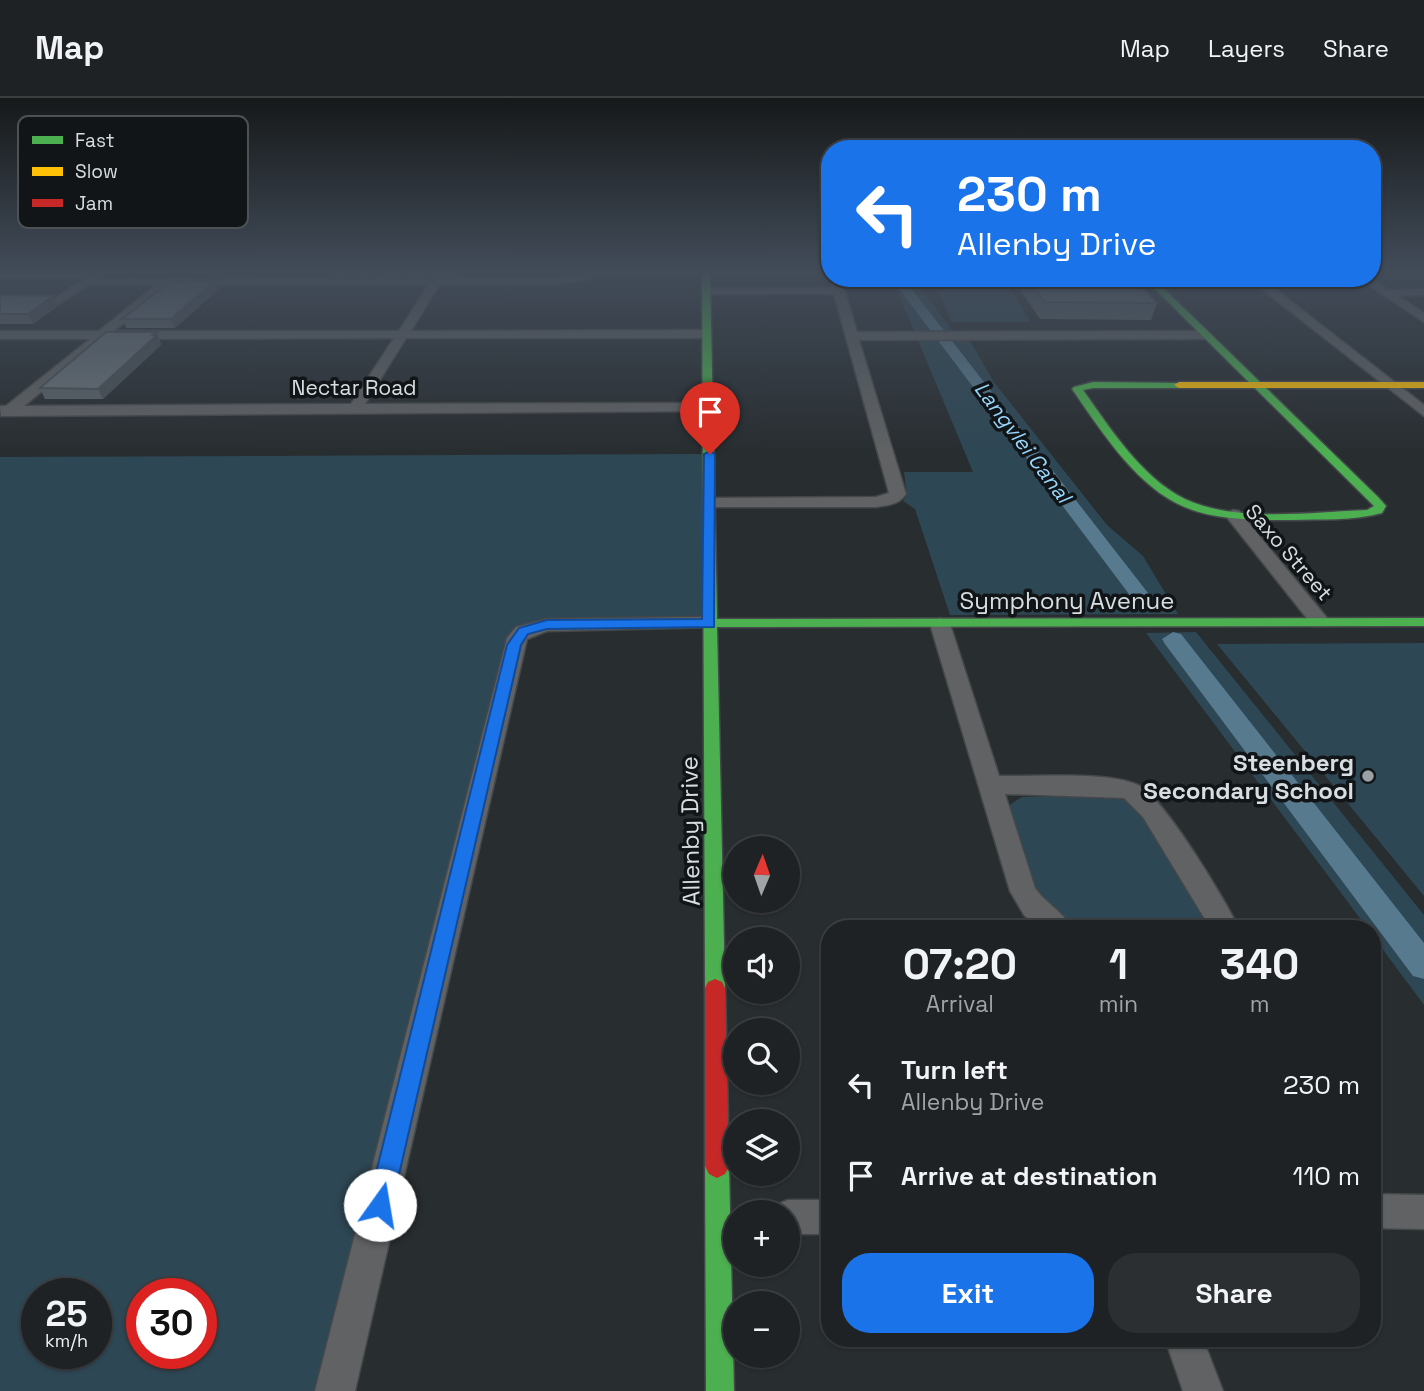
<!DOCTYPE html>
<meta charset="utf-8">
<style>
body{margin:0;font-family:"Space Grotesk",sans-serif;background:#2b2f31;color:#f1f3f6;height:100vh;display:flex;flex-direction:column;font-size:26px;white-space:nowrap}
*{box-sizing:border-box;margin:0}
p{font-size:23px;color:#a1a4a6}
.icon{flex:none;width:38px;height:38px;fill:none;stroke:currentColor;stroke-width:2;stroke-linecap:round;stroke-linejoin:round}
.map{position:relative;flex:1;overflow:hidden}
.side{position:absolute;left:821px;top:822px;width:560px;height:427px;display:flex;flex-direction:column;background:#1e2224;border-radius:28px;box-shadow:0 2px 5px #0004,0 0 0 2px #3c3f41}
.side>*{flex:none}
.top-card{position:absolute;left:821px;top:42px;width:560px;height:147px;border-radius:28px;box-shadow:0 2px 5px #0004,0 0 0 2px #3c3f41;background:#1a73e8;color:#fff;overflow:hidden}
.needle{width:46px;rotate:2deg}
.buttons{position:absolute;left:723px;top:738px;display:grid;gap:14px}
.buttons a{display:grid;place-items:center;width:77px;height:77px;border-radius:50%;background:#1e2224;box-shadow:0 2px 5px #0004,0 0 0 2px #3c3f41;font-size:35px}
.speed{position:absolute;left:21px;top:1180px;display:flex;gap:14px;font-size:35px;font-weight:700;text-align:center}
.speed>*{display:grid;place-content:center;width:91px;height:91px;border-radius:50%;background:#1e2224;box-shadow:0 2px 5px #0004,0 0 0 2px #3c3f41;line-height:1}
.speed small{font-size:18px;font-weight:400}
.speed .limit{border:10px solid #d22;background:#fff;color:#111}
.pin{position:absolute;display:grid;place-items:center;width:60px;height:60px;color:#fff;margin:-72px -30px;border-radius:50% 50% 50% 0;rotate:-45deg;box-shadow:0 0 7px #0007}
.pin .icon{rotate:45deg}
.me{position:absolute;width:77px;margin:-38px;rotate:13deg;stroke-linejoin:round;filter:drop-shadow(0 0 5px #0008)}
.turn{display:flex;align-items:center;gap:24px;height:147px;padding:0 21px;font-size:32px}
.turn .icon{width:91px;height:91px;stroke-width:2.5}
.turn b{display:block;font-size:49px;line-height:60px}
.eta{display:flex;justify-content:space-evenly;align-items:center;height:119px;text-align:center}
.eta b{font-size:42px;font-weight:700;line-height:49px}
.action{display:flex;gap:14px;margin-top:auto;padding:14px 21px}
.action a{flex:1;height:80px;border-radius:28px;background:#1a73e8;color:#fff;font-size:28px;font-weight:700;line-height:80px;text-align:center}
.action a+a{background:#2b2f31;color:#f1f3f6}
ul{padding:0;list-style:none}
li{display:flex;align-items:center;gap:21px;height:91px;padding:0 21px}
li div{flex:1}
li b{display:block;font-size:26px}
li em{font-style:normal}
header{display:flex;align-items:center;gap:42px;box-sizing:border-box;height:98px;padding:0 35px;background:#1e2224;border-bottom:2px solid #3c3f41}
header strong{font-size:33px}
nav{display:flex;gap:38px;margin-inline-start:auto;font-size:24px}
.map>svg:first-child{display:block}
</style>
<header>
<strong>Map</strong>
<nav><a>Map</a><a>Layers</a><a>Share</a></nav>
</header>
<div class="map">
<svg width="1424" height="1293" viewBox="0 0 1424 1293">
<rect width="100%" height="100%" fill="#282d30"/>
<path fill="#2e4754" fill-rule="evenodd" d="M333 173H469L461 180 451 182H334L329 179Z
M892 180H920V189L954 235H915Z
M932 180H1003L1031 224H952Z
M968 239 993 283 1107 427 1143 458 1178 516 950 517 915 411 903 403 907 397 904 374H973L917 240Z
M710 356 709 525 524 533 335 1293H0V359ZM37 1195H96V1255H37ZM142 1195H201V1255H142Z
M1196 534 1424 817V907L1372 837V831H1368L1146 535Z
M1424 545V798L1217 546Z
M1117 698 1140 710 1202 817 1201 831H1075L1052 819 1036 804 1008 708 1022 699Z"/>
<g fill="none" stroke-linecap="round" stroke-linejoin="round">
<path fill="#577a8e" fill-rule="evenodd" d="M891 180H903L1155 504 1158 508 1155 512H1141Z
M1173 534 1181 536 1424 845V881L1413 878 1165 546 1162 541Z"/>
<defs>
<path id="street" d="M102 173 97 181 560 180 597 173 588 182 560 186 439 187 411 233 706 232 712 236 706 240H406L365 306 708 305 715 309 708 313 1 318 0 308H6L90 241H0V233H99L156 187H88L59 206 53 203 55 201 84 180H0V174ZM170 187H428L399 233H114ZM394 240 351 306 24 308 105 241Z
M830 180H841L857 234 1204 233 1210 237 1204 241 859 242 906 396C898 407 888 407 876 409H705L703 405 711 400 876 399 889 395 834 196H707L701 193 707 190H832Z
M1249 180H1261L1424 307V318L1259 189H1154L1148 186 1154 183H1251Z
M1358 180H1371L1388 192 1424 191V197L1398 198 1424 215V224Z
M1233 412 1239 413 1327 520 1330 524 1327 528H1313L1225 417Z
M709 519 719 525 716 529 547 533 527 541 355 1293H315L507 540 516 529 547 521Z
M940 520 950 526 999 678C1035 679 1107 673 1138 687 1162 697 1227 804 1239 831H1211L1143 719 1124 700 1005 696 1035 790C1045 805 1064 814 1072 831H1039L1024 817 1010 793 930 526Z
M1372 1096 1424 1097V1131L1372 1130Z
M788 1102H830V1136H788V1115H772L776 1107Z
M1165 1241H1203L1223 1293H1183Z"/>
<path id="fast" d="M702 173H710L717 521 1424 520V528L717 529 725 890 722 896 715 899 708 896 705 890Z
M1144 180H1153L1378 399 1386 408 1382 415C1354 423 1321 421 1292 422 1254 422 1210 423 1176 405 1132 382 1100 331 1072 291L1074 289 1093 284 1182 285 1184 287 1179 290H1093L1083 292C1110 330 1142 380 1185 401 1236 425 1312 414 1367 412L1374 408Z
M717 1056 725 1060 729 1068 734 1293H706L705 1068 709 1060Z"/>
<path id="slow" d="M1424 284V290H1179L1174 287 1179 284Z"/>
<path id="jam" d="M715 881 722 884 725 890 729 1068 725 1076 717 1080 709 1076 705 1068V890L708 884Z"/>
</defs>
<use href="#street" stroke="#45484b" stroke-width="3"/>
<use href="#fast" stroke="#45484b" stroke-width="3"/>
<use href="#slow" stroke="#45484b" stroke-width="3"/>
<use href="#jam" stroke="#45484b" stroke-width="3"/>
<use href="#street" fill="#606263" fill-rule="evenodd"/>
<use href="#fast" fill="#4caf50" fill-rule="evenodd"/>
<use href="#slow" fill="#ffc107" fill-rule="evenodd"/>
<use href="#jam" fill="#c62828" fill-rule="evenodd"/>
</g>
<path fill="#5b6368" d="M1012 180H1133L1157 205 1151 222 1040 221Z
M215 182 219 191 175 230H126L122 221Z
M0 197 53 198 58 208 33 226H0Z
M157 234 161 247 103 301H45L40 290Z"/>
<path fill="#4a5055" d="M215 182 219 191 175 230 171 221Z
M53 198 58 208 33 226 28 216Z
M157 234 161 247 103 301 98 291Z"/>
<path fill="#6a7379" stroke="#4a5055" stroke-width="2" d="M1027 180H1133L1157 205 1045 204Z
M215 182 171 221H122L170 184Z
M0 197 53 198 28 216H0Z
M106 234H157L153 237H157L98 291 40 290Z"/>
<linearGradient id="sky" x2="0" y2="1"><stop stop-color="#16191a"/><stop offset="0.49" stop-color="#424c59"/><stop offset="1" stop-color="#424c59" stop-opacity="0"/></linearGradient>
<rect width="1424" height="354" fill="url(#sky)"/>
<path fill="#1a73e8" stroke="#114b97" stroke-width="2" d="M710 353 715 356 714 529 547 531 528 536 521 547 392 1107 388 1115 380 1119 371 1115 368 1107 507 547 519 530 547 522 702 521 704 356Z"/>
<circle fill="#9aa0a3" stroke="#111518" stroke-width="2.5" cx="1368" cy="678" r="7"/>
<g text-anchor="middle" dominant-baseline="central" stroke-width="7" stroke-linejoin="round" paint-order="stroke">
<g font-size="21" fill="#d7dee1" stroke="#111518">
<text x="354" y="289">Nectar Road</text>
<text transform="translate(1289 454) rotate(49)">Saxo Street</text>
</g>
<g font-size="21" font-style="italic" fill="#96d7fb" stroke="#111518">
<text transform="translate(1023 344) rotate(53)">Langvlei Canal</text>
</g>
<g font-size="24" fill="#d7dee1" stroke="#111518">
<text x="1067" y="502">Symphony Avenue</text>
<text transform="translate(690 733) rotate(-91)">Allenby Drive</text>
</g>
<g font-size="24" font-weight="bold" fill="#d7dee1" stroke="#111518" text-anchor="end">
<text x="1354" y="664">Steenberg<tspan x="1354" dy="28">Secondary School</tspan></text>
</g>
</g>
<rect x="18" y="18" width="230" height="112" rx="10" fill="#111518" stroke="#4c5154" stroke-width="2"/>
<rect x="32" y="38" width="31" height="8" fill="#4caf50"/>
<rect x="32" y="69" width="31" height="9" fill="#ffc107"/>
<rect x="32" y="101" width="31" height="8" fill="#c62828"/>
<g font-size="19" fill="#d7dee1">
<text x="75" y="49">Fast</text>
<text x="75" y="80">Slow</text>
<text x="75" y="112">Jam</text>
</g>
</svg>
<div class="buttons">
<a><svg class="needle" viewBox="-14 -14 28 28"><path d="M0-13l5 13h-10z" fill="#e53935"/><path d="M0 13l5-13h-10z" fill="#a1a4a6"/></svg></a>
<a><svg class="icon" aria-label="sound" viewBox="0 0 24 24"><path d="M4 9h4l5-4v14l-5-4H4zM17 9q2 3 0 6"/></svg></a>
<a><svg class="icon" aria-label="search" viewBox="0 0 24 24"><circle cx="10" cy="10" r="6"/><path d="M15 15l6 6"/></svg></a>
<a><svg class="icon" aria-label="layers" viewBox="0 0 24 24"><path d="M12 4l9 5-9 5-9-5zM3 14l9 5 9-5"/></svg></a>
<a>+</a>
<a>−</a>
</div>
<div class="speed"><div>25<small>km/h</small></div><div class="limit">30</div></div>
<div class="pin" style="left:710px;top:356px;background:#d93025"><svg class="icon" aria-label="arrive" viewBox="0 0 24 24"><path d="M6 21V4h12l-3 4 3 4H6"/></svg></div>
<svg class="me" style="left:380px;top:1107px" viewBox="-20 -20 40 40"><circle r="19" fill="#fff"/><path d="M0-13L10 11 0 6-10 11z" fill="#1a73e8"/></svg>
<div class="top-card">
<div class="turn"><svg class="icon" aria-label="left" viewBox="0 0 24 24"><path d="M17 20v-9H6M10 6l-5 5 5 5"/></svg><div><b>230 m</b>Allenby Drive</div></div>
</div>
<section class="side">
<div class="eta">
<div><b>07:20</b><p>Arrival</p></div>
<div><b>1</b><p>min</p></div>
<div><b>340</b><p>m</p></div>
</div>
<ul>
<li><svg class="icon" aria-label="left" viewBox="0 0 24 24"><path d="M17 20v-9H6M10 6l-5 5 5 5"/></svg><div><b>Turn left</b><p>Allenby Drive</p></div><em>230 m</em></li>
<li><svg class="icon" aria-label="arrive" viewBox="0 0 24 24"><path d="M6 21V4h12l-3 4 3 4H6"/></svg><div><b>Arrive at destination</b></div><em>110 m</em></li>
</ul>
<div class="action"><a>Exit</a><a>Share</a></div>
</section>
</div>
